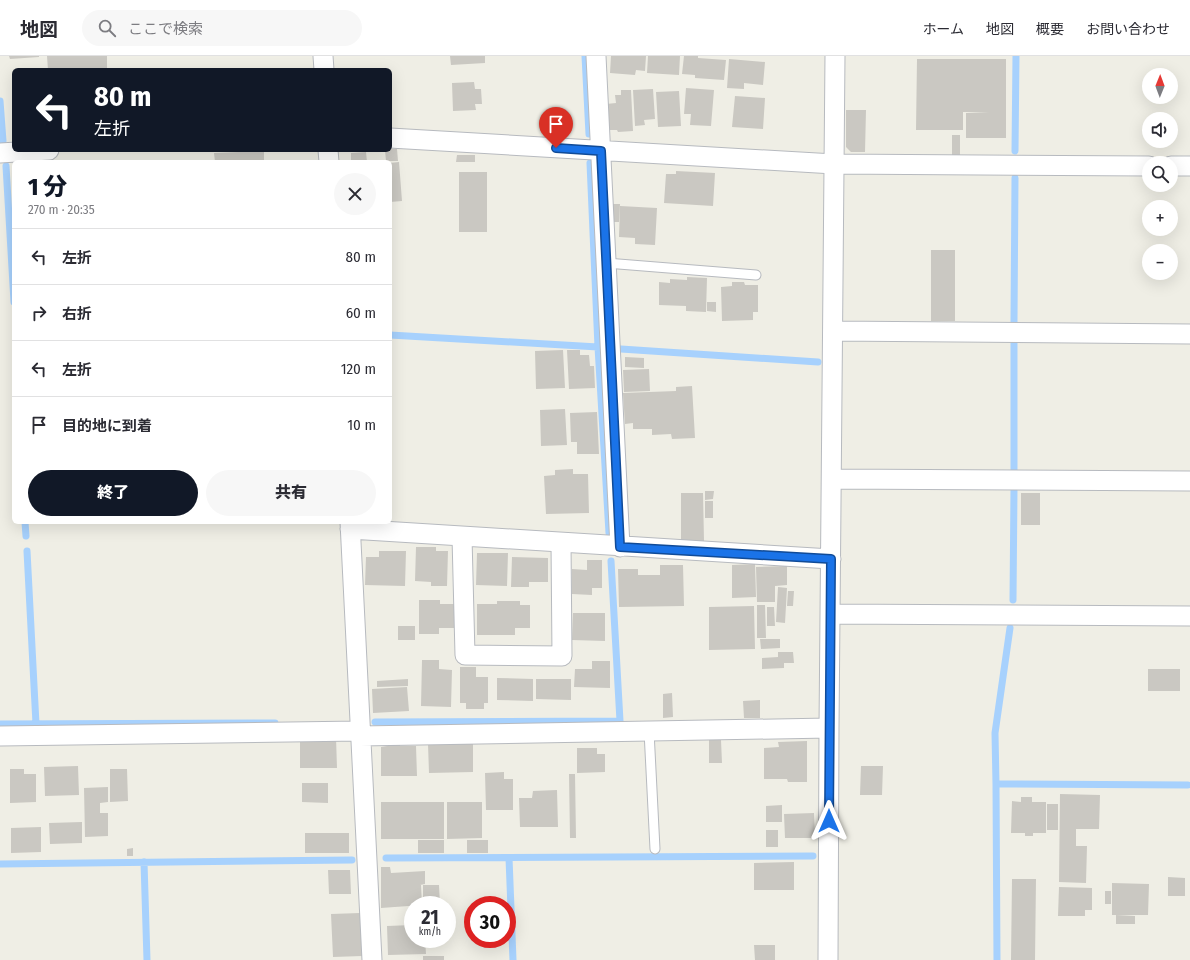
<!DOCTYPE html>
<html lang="ja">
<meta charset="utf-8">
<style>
body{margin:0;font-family:"Fira Sans Condensed","Noto Sans JP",sans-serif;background:#f7f7f7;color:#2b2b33;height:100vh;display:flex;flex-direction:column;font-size:15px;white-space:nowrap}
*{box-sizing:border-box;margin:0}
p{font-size:13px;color:#7c7c81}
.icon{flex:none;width:22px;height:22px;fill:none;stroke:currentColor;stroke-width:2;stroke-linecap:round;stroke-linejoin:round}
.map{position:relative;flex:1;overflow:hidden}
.details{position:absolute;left:12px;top:104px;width:380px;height:364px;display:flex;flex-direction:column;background:#fff;border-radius:6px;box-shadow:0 4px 16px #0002}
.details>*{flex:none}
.guide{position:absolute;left:12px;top:12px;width:380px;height:84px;border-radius:6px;box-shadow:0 4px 16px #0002;background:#111827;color:#fff;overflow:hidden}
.needle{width:26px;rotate:1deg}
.buttons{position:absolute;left:1142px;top:12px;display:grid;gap:8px}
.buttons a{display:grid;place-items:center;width:36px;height:36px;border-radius:50%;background:#fff;box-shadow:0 4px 16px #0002;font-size:20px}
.speed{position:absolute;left:404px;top:840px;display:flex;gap:8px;font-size:20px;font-weight:700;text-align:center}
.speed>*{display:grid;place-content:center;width:52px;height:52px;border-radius:50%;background:#fff;box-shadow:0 4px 16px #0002;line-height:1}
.speed small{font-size:10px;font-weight:400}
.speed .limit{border:6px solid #d22;background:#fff;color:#111}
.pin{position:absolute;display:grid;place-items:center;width:34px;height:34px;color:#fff;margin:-41px -17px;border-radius:50% 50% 50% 0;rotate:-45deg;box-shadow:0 0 4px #0007}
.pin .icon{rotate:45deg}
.me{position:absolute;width:44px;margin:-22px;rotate:0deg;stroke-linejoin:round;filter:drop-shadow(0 0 3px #0008)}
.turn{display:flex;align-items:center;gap:14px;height:84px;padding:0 16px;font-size:18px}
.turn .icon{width:52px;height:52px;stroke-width:2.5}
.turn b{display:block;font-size:28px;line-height:34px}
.round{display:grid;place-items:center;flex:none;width:42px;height:42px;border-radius:21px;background:#f7f7f7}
.head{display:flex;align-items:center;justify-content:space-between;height:68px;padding:0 16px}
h1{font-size:24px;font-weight:800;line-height:30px;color:#111827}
.button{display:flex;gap:8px;margin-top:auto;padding:8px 16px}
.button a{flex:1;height:46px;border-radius:24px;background:#111827;color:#fff;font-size:16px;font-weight:800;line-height:46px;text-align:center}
.button a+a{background:#f7f7f7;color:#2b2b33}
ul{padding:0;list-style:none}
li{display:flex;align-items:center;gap:12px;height:56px;padding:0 16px;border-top:1px solid #e1e1e2}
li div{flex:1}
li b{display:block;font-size:15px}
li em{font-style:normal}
header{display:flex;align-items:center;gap:24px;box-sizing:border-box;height:56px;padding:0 20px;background:#fff;border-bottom:1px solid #e1e1e2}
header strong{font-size:19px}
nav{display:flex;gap:22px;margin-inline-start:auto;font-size:14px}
.search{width:280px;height:36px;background:#f7f7f7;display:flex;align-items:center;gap:10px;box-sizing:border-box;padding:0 14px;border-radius:22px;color:#7c7c81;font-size:15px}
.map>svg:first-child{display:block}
</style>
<header>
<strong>地図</strong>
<div class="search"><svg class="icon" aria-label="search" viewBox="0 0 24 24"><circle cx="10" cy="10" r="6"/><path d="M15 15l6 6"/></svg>ここで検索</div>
<nav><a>ホーム</a><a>地図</a><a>概要</a><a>お問い合わせ</a></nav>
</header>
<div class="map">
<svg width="1190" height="904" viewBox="0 0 1190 904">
<rect width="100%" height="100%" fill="#efeee5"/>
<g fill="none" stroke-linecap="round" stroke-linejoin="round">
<path stroke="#a7d1fd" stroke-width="7" d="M585 0 589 78
M0 45 3 85
M1015 95 1016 0
M590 107 598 291 609 477
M6 110 14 246
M1014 266 1015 122
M390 279 598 291
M621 293 818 306
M1014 416V283
M25 466 26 480
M27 495 36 668
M1013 544 1014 433
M375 666 620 665 611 505
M0 668 275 667
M996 728 995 677 1010 572
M386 802 813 800
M509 802 513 904
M144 806 147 904
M0 808 352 804
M997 904 996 728 1188 729"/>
</g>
<path fill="#cac8c2" d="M9 0H39V1L10 3Z
M47 0H107V14H48Z
M450 0H485V7L451 9Z
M611 0H646L645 15 636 14 635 19 610 17Z
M648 0H680L679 19 647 17Z
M684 0H698V2L726 4 724 24 695 22V19L682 18Z
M729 3 765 6 763 29 744 27V33L727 32Z
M917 3H1006V82H966V57L989 56H963V74H916Z
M474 26 475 33H481L482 48H475L476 54 453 55 452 27Z
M686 32 714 34 711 70 690 69 691 58H684Z
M653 33 655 63 644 64 645 69 635 70 633 34Z
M621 34H631L633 75 618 76 617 74H607L606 48 616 47 615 39H621Z
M679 35 681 70 658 71 656 36Z
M735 40 765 42 763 73 732 71Z
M846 54H866L865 96H851L846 91Z
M952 79H960V99H952Z
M390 93H397L398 105H386L385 94Z
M264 95V106H215L214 97Z
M366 96 367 106H351V97Z
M457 99H475V106H456Z
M399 106 402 145 390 146V107Z
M676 115 715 117 713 150 664 147 666 118H676Z
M459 116H487V176H459Z
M611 148H620L619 166H610Z
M620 150 657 152 655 189 635 188V182L619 181Z
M931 194H955V265H931Z
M687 221 707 222 706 256 686 255V250L659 249V226L670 227V223L687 224Z
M732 226H744L745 229H758V256H753V264L722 265 721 231 732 230Z
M707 246H716V256L707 255Z
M563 294 565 332 536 333 535 295Z
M567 294H580V299H589L590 310H594L595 332 569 333Z
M625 301 644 302V312L625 311Z
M649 313 650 335 624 336 623 314Z
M692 330 695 382 672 383 671 378 652 379V373H633V367L625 368 623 337 676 335V331Z
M565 353 567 389 541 390 540 354Z
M597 356 599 398H577V386H571L570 357Z
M573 413V418H588L589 457 546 458 544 420 555 419V414Z
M705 435H714L713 443 705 444Z
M681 437H703L704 485H681Z
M1021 437H1040V469H1021Z
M705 445H713V462H705Z
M416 491H436V495H448L447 530H431V526L415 525Z
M379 495H406L405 530 365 529 366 501H379Z
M477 497H508L507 530 476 529Z
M512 501 548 502V526H529V531H511Z
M587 504H602V532H592V539L572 538V513L587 514Z
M755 508 756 541 732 542V509Z
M660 509H683L684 550 619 551 618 513H638V519H660Z
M787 510V529L775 530V546H757L756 511Z
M778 531 787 532 785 567 776 566Z
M788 535H794L793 550H787Z
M419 544H440V548H455V572H439V578H419Z
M497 545H520V549H530V572H515V579H477V548H497Z
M757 549H765L766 582H757Z
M754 550 755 593 709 594V551Z
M767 551H774L775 570H767Z
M573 557H605V585L572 584Z
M398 570H415V584H398Z
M760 583H780V592L761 593Z
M778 596H793L794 607H784V612L762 613V602L778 601Z
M422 604H439V613L452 614 451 651 421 650Z
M592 605H610V632L574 631 575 613H592Z
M460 611H476V621H488V647H484V653H466V647H460Z
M1148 613H1180V635H1148Z
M497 622 533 623V645L497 644Z
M408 623V630L377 631V625Z
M536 623H571V644L536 643Z
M407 631 409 655 373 657 372 633Z
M672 637 673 661 663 662V638Z
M760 644V662H744L743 645Z
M318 681H336L337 712H300V686H318Z
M400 684V690H416L417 720H381V691L387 690V685Z
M709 684H721L722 707H709Z
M807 685V726H788L787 723H764V692L779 691 778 686Z
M473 687V716L429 717 428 688Z
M577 692H597V698H605V716L577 717Z
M78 710 79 739 45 740 44 711Z
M861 710H883L882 739H860Z
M10 713H24V718H36V746L10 747Z
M110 713H127L128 745 110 746Z
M504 716V723H513V754H486L485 717Z
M569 718H575L576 782H570Z
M302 727H328V747L302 746Z
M108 731V746L100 747V757H108V780L85 781 84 732Z
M557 734 558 771H520L519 742H532L533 735Z
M1060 738 1100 739 1099 773H1076V790H1087L1086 827 1059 826Z
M1021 741H1032V746H1046V777H1033V780H1025V777H1011L1012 745 1021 746Z
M381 746H444V783H381Z
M447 746H482V782L447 783Z
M1047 748H1058V774H1047Z
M782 749V766H766V750Z
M814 757 815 782H785L784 758Z
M82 766V787L50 788 49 767Z
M41 771V796L11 797V772Z
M766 774H778V791H766Z
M305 777H349V797H305Z
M418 784H444V797H418Z
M467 784H488V797H467Z
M133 792V800H127V793Z
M794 806V834H754V807Z
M381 811H390L391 817 425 815V828L420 829H421L422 849 381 852Z
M328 814H350L351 838H329Z
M1168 821 1185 822V840H1168Z
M1012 823H1036L1035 904H1011Z
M1112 827 1149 828 1148 859H1112Z
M423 829H439L440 849H423Z
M1059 831 1092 832V854H1085V860H1058Z
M1105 835H1111V848H1105Z
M360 857 362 900 333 901 331 858Z
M1116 859 1135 860V868H1116Z
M413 869V883H425L426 898 388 899 387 870Z
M754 889H775V904H755Z
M423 900H444V904H423Z"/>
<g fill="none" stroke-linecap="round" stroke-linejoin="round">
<defs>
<path id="lane" d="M606 207 756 219
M649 675 655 793"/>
<path id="street" d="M323 0 324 14
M596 0 620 491
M390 82 834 108 1149 110
M328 94 329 106
M0 97 49 94
M1171 110H1190
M833 275 1190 278
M832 423 1190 425
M350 466 372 904
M350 473 831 503
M462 481 465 599 562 600 561 487
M830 558 1190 560
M0 680 359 675
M360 680 829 672
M828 904 829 672 835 0"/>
</defs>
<use href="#lane" stroke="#b7babf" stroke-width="11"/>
<use href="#street" stroke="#b7babf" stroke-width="21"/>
<use href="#lane" stroke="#fff" stroke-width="9"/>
<use href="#street" stroke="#fff" stroke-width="19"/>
</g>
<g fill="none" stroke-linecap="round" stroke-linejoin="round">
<defs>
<path id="route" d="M556 92 601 95 620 491 831 503 829 765"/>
</defs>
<use href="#route" stroke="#114b97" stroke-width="10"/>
<use href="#route" stroke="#1a73e8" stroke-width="7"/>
</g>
</svg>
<div class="buttons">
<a><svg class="needle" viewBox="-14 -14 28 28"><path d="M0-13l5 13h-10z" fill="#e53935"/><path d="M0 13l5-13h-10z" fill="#7c7c81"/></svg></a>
<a><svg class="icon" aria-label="sound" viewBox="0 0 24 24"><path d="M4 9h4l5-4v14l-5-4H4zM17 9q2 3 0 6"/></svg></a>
<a><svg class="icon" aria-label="search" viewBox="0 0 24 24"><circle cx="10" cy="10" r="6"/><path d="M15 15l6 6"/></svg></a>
<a>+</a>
<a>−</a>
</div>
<div class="speed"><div>21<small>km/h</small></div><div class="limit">30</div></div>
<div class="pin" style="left:556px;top:92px;background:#d93025"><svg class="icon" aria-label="arrive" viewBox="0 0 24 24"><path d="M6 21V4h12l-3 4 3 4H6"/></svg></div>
<svg class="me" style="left:829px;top:765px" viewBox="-20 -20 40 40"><path d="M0-17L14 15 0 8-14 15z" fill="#1a73e8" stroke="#fff" stroke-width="4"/></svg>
<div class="guide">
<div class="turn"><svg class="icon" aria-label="left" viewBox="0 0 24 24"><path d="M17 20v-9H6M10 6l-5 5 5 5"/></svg><div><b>80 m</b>左折</div></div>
</div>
<section class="details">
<div class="head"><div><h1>1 分</h1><p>270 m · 20:35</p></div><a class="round"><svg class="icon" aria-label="close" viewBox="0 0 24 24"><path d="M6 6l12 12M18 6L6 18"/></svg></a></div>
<ul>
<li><svg class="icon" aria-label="left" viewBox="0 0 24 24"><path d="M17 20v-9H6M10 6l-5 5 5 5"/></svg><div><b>左折</b></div><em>80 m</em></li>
<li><svg class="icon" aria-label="right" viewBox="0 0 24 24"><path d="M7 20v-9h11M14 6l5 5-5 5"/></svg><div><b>右折</b></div><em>60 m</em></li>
<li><svg class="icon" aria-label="left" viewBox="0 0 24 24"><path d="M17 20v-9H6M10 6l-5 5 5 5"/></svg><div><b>左折</b></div><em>120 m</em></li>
<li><svg class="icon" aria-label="arrive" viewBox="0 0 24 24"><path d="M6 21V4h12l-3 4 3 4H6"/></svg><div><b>目的地に到着</b></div><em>10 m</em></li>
</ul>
<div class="button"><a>終了</a><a>共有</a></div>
</section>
</div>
